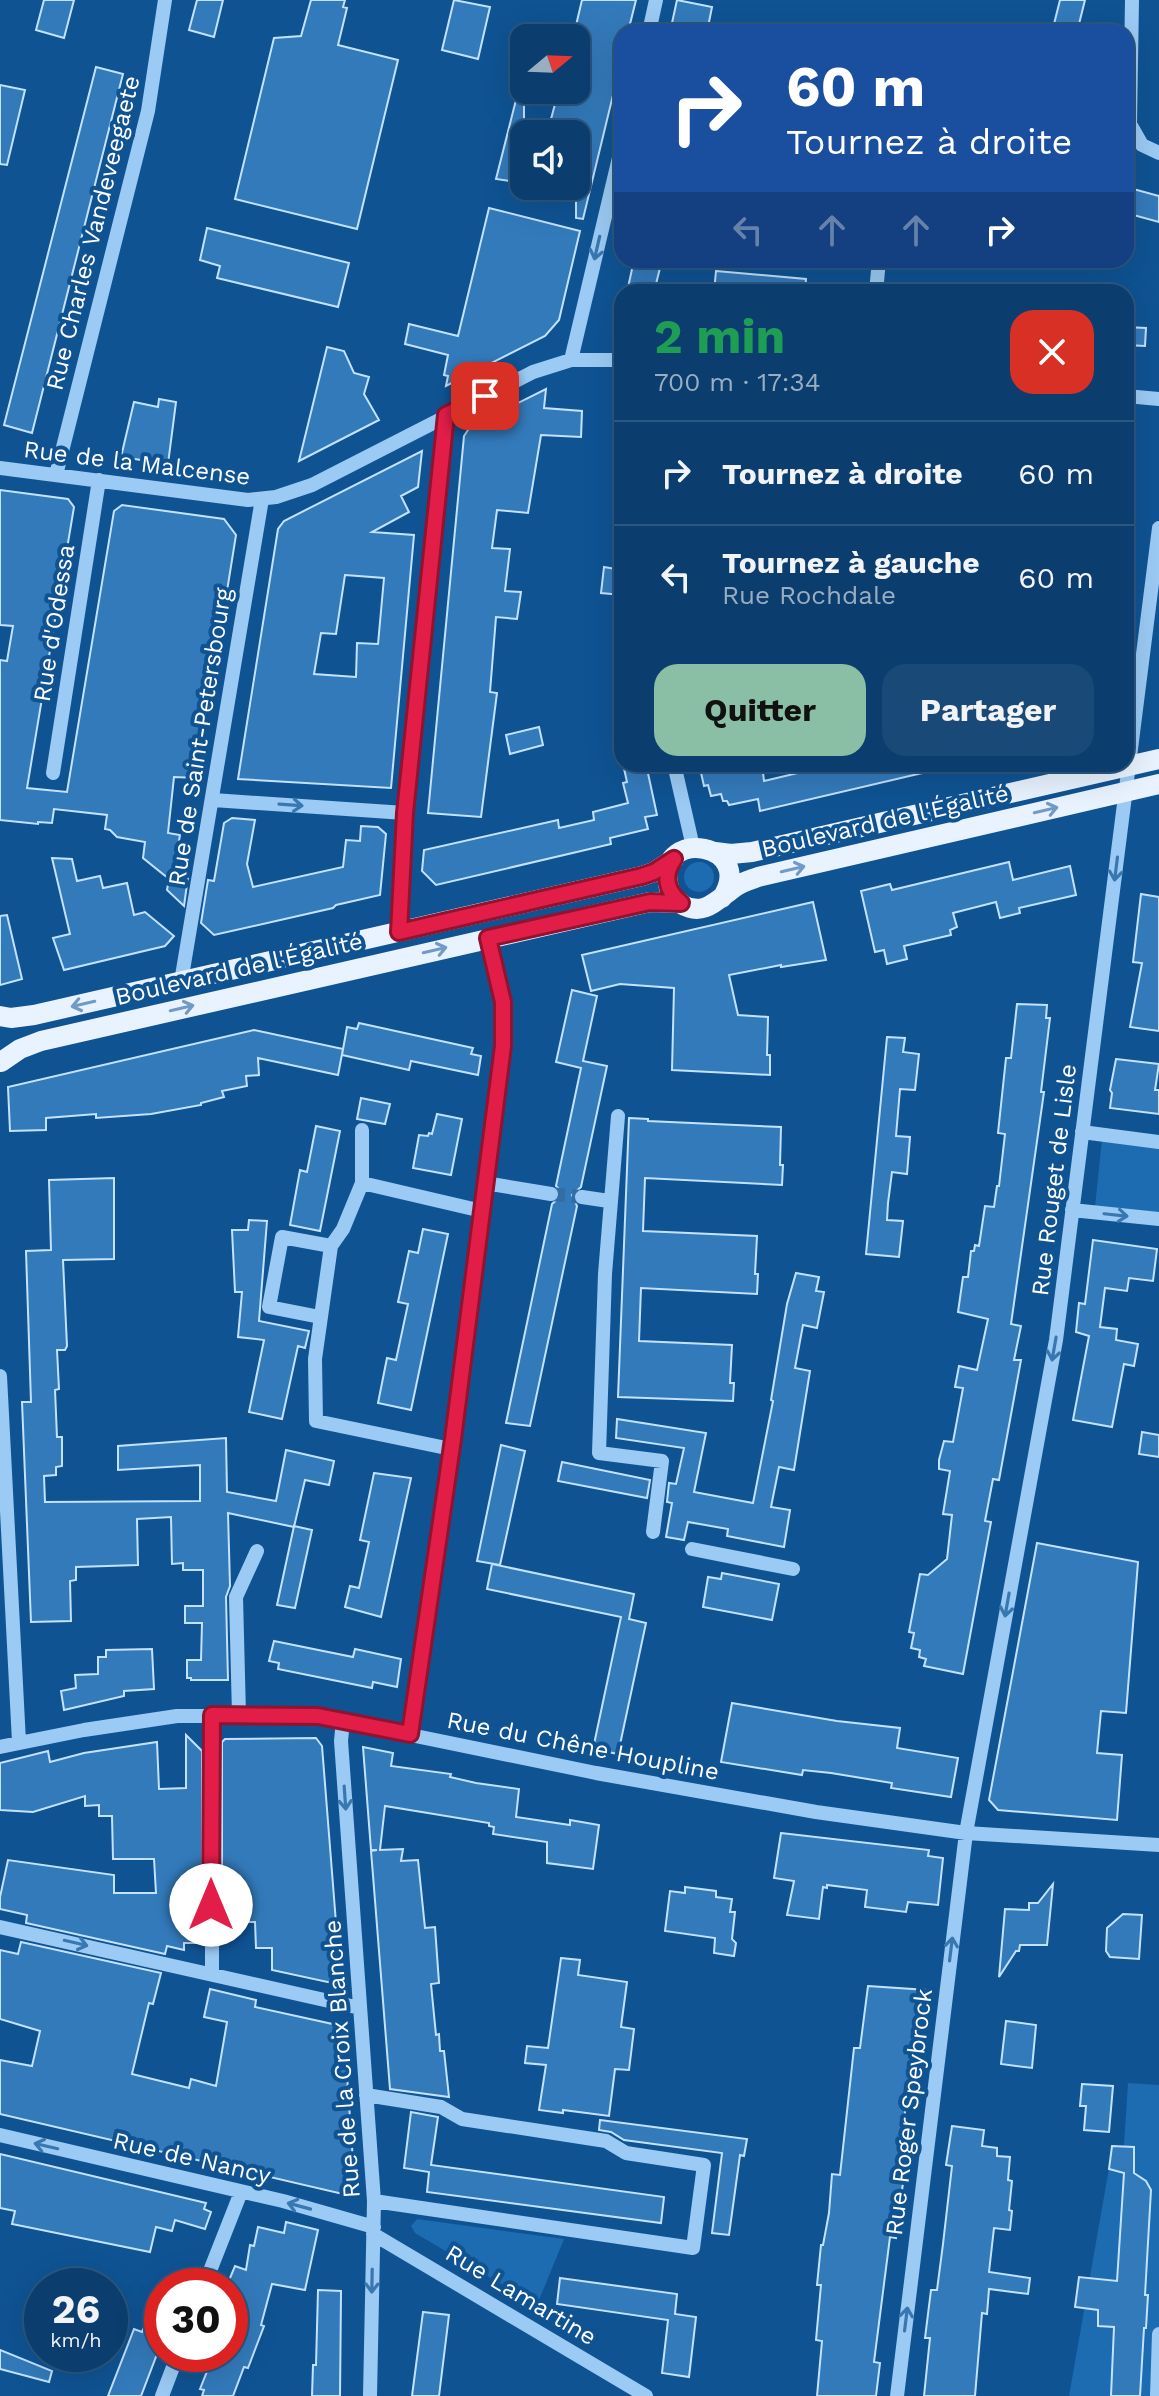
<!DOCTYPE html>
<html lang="fr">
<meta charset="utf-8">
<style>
body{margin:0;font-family:"Work Sans",sans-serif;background:#194976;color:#f1f3f6;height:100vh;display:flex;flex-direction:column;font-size:30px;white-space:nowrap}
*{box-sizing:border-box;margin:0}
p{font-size:26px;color:#9aaec2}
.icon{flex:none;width:44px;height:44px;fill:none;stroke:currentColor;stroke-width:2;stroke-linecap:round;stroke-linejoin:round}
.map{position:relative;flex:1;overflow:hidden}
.sheet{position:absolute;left:614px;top:284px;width:520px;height:488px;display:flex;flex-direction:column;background:#0b3e6e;border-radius:24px;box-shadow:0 8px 32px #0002,0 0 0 2px #2b5781}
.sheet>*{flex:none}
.hud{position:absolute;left:614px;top:24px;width:520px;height:244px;border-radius:24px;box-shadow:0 8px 32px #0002,0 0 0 2px #2b5781;background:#1a4fa0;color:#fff;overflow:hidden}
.needle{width:52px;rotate:71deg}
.controls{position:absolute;left:510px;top:24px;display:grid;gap:16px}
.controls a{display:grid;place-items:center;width:80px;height:80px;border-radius:16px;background:#0b3e6e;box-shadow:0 8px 32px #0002,0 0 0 2px #2b5781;font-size:40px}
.speed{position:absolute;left:24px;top:2268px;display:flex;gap:16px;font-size:40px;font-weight:700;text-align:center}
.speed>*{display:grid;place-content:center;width:104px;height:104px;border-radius:50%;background:#0b3e6e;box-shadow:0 8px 32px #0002,0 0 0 2px #2b5781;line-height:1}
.speed small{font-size:20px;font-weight:400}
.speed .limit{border:12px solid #d22;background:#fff;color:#111}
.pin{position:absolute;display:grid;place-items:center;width:68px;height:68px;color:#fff;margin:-34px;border-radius:16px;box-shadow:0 4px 12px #0006}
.me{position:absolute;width:88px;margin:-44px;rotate:0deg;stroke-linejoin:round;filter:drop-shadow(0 0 6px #0008)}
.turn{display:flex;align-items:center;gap:28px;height:168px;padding:0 40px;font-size:36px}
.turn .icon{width:104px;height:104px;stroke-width:2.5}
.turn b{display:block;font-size:56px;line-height:68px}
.lanes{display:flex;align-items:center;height:76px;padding:0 40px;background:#0003;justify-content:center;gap:40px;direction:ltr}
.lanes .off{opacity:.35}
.round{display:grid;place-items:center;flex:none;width:84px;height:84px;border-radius:24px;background:#194976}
.summary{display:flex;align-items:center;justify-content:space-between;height:136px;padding:0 40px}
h1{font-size:48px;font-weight:700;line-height:60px;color:#1e9e55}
.action{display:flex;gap:16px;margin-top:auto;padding:16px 40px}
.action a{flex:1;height:92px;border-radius:24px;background:#8abfa5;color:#111;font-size:32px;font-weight:700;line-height:92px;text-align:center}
.action a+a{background:#194976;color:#f1f3f6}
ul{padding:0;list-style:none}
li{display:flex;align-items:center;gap:24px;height:104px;padding:0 40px;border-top:2px solid #2b5781}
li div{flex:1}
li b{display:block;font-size:30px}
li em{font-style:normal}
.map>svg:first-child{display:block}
</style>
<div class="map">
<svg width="1159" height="2396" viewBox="0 0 1159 2396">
<rect width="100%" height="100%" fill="#0f5393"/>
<path fill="#1d6bb1" d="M684 877a15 15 0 1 1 30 0a15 15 0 1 1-30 0Z
M1102 1140 1159 1148V1213L1095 1206Z
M1128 2083 1159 2085V2396H1069L1111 2157 1123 2159Z
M417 2219 564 2239 537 2305 415 2233 411 2226Z"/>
<path fill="#337abb" stroke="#c3e2fe" stroke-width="2" fill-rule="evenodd" d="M44 0H74L64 38 36 30Z
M197 0H223L214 37 189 30Z
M311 0H345L343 7 347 8 338 45 398 60 357 229 235 199 274 38 301 36Z
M454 0 490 7 478 59 442 50Z
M582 0H636L628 32H622V58L583 219 576 218V134H547L558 93 563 94 564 90H576V38H573Z
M677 0 712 7 707 32H670Z
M1060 0H1085L1077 32H1052Z
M96 67 123 74 32 433 4 425Z
M0 85 25 90 7 165 0 164Z
M518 92H524V183L496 179Z
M1126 187 1159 196V222L1126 213Z
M489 208 580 231 559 320 545 336 446 386 448 376 444 375 448 355 405 344 409 324 458 336Z
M207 228 349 263 338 307 217 278 220 266 200 260Z
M634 260H662L654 292H627Z
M716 271 806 279 805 292H714Z
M1126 327 1146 328 1145 346 1126 345Z
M327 347 344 351 354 373 369 377 364 394 379 420 299 461Z
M546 389 544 408 582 411 581 437 541 435 528 513 497 510 492 548 510 549 505 591 521 592 517 619 496 617 490 692 497 693 481 817 428 813 464 436 470 427Z
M159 399 176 402 168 464 121 457 134 402 158 407Z
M422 451 418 487 401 496 409 512 372 532 414 535 391 788 238 779 278 529 284 521ZM345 575 384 578 378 644 357 643 356 677 314 674 321 633 336 634Z
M0 490 68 499 74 507 27 788 67 792 114 511 122 505 224 519 236 535 197 778 174 777 168 833 180 835 178 847 186 848 181 876 188 877 184 906 167 890 169 879 143 858 145 842 117 837 110 830 105 829 107 815 54 809 52 823 38 822V824L0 820V660L7 661 13 626 0 625Z
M604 567 622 570V595L601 593Z
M539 727 543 745 510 754 506 735Z
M623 764H646L657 815 645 817 648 829 610 838 611 844 436 885 422 871 424 850 558 820 559 828 594 820 593 812 628 803 623 783 627 782Z
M699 764H762L764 781 823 767 822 764H930L931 771 760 811 758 799 729 805 727 801H723L721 794 711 796 708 785 704 786Z
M232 818 255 820 247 864 253 887 343 867 346 840 360 841 361 826 378 827 386 834 380 895 336 905 333 908 214 935 201 923 208 880 214 881 224 823Z
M52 858 72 859 77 881 100 876 103 888 127 883 134 915 145 912 174 936 165 946 64 970 53 938 70 934Z
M1009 862 1013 880 1070 866 1076 895 1019 908 1020 913 1000 918 996 902 953 913 957 927 950 930 951 935 904 946 907 959 887 964 884 950 875 952 861 891 890 884 892 890Z
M1141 894 1159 897V1031L1130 1027 1142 963 1133 962Z
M813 902 826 960 781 967V965L729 975 738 1015 768 1017 767 1055H770V1075L672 1070 674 988 620 984 591 991 582 955Z
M7 915 22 979 0 985V916Z
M572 990 597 996 583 1061 607 1066 581 1187 572 1195 577 1206 530 1426 506 1423 552 1204 561 1196 560 1190 556 1186 581 1068 556 1062Z
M1017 1004 1047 1005 1046 1018H1050L1041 1092H1044L1011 1324 1021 1326 1014 1360H1021L999 1480 993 1479 985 1521 991 1522 963 1674 924 1666 926 1659 919 1657 920 1650 911 1648 914 1633 909 1632 920 1574 928 1575 947 1559 952 1515 943 1514 950 1471 939 1469V1460L944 1441 953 1442 963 1388 955 1387 959 1366 977 1370 988 1319 958 1312 963 1277H968L971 1251H974L975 1245 979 1246 985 1206 994 1207 997 1186H999L1005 1134 998 1133 1006 1058H1011Z
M359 1023 473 1048 471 1054 481 1056 478 1075 411 1061 409 1070 342 1055 347 1027 357 1029Z
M254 1030 343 1049 338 1075 258 1058 259 1075 246 1076 247 1086 222 1091 224 1097 201 1103V1105L151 1114 96 1118V1114L46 1118V1130L10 1131 8 1087Z
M887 1037 905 1038 903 1052 919 1054 915 1090 900 1089 896 1136 910 1137 907 1174 892 1172 888 1203 887 1220 903 1221 899 1257 866 1254Z
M1116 1059 1159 1064 1155 1090H1159V1114L1110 1108 1112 1093 1110 1090Z
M361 1098 390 1104 385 1124 357 1119Z
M437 1114 462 1119 451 1175 413 1168 419 1135 428 1136 429 1133 432 1134Z
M629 1118 648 1119V1121L781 1127 780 1165H783L782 1185 645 1178 643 1231 757 1236 755 1274H758L757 1294 641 1288 639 1341 732 1345 730 1383H734L733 1401 618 1397Z
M316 1126 340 1131 320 1231 290 1225 300 1170 307 1172Z
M114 1178V1259L63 1260 67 1346 65 1350H57L59 1389 55 1390 57 1437H62V1466L56 1467V1475L44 1476 45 1502 200 1501V1465L118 1470V1446L226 1438 227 1492 276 1501 286 1450 334 1461 329 1485 305 1480 294 1527 228 1513 230 1586 226 1597 228 1680H191V1678H187V1660H201L202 1623H185V1606H203V1570H183V1563L172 1564 171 1517 137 1519 138 1565 76 1567V1580L70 1581 71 1621 31 1622 22 1402H31L26 1251 51 1250 49 1180Z
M249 1220 267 1221 259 1321 309 1331 305 1348 298 1346 282 1419 249 1412 264 1340 238 1337 242 1292H235L232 1230H248Z
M423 1229 448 1234 411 1410 378 1403 387 1358 396 1360 408 1304 398 1302 409 1251 418 1253Z
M1093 1240 1157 1249 1153 1281 1129 1278 1127 1291 1105 1288 1100 1327 1117 1329 1116 1340 1138 1344 1134 1366 1124 1364 1112 1427 1073 1420 1089 1336 1076 1332 1079 1303 1085 1304Z
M796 1273 819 1277 816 1291 824 1292 817 1328 803 1325 795 1368 810 1371 794 1470 779 1467 771 1507 790 1510 784 1547 727 1536 728 1529 688 1522 684 1540 666 1537 672 1503 667 1502 669 1483 676 1484 684 1448 616 1438 617 1419 706 1433 694 1492 753 1503 773 1401 771 1400 787 1304Z
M1142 1432 1159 1435V1457L1139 1454Z
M501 1445 525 1451 500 1565 477 1561Z
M562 1462 650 1480 647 1498 558 1481Z
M374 1473 411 1478 381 1617 345 1607 350 1586 359 1588 369 1542 360 1540Z
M294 1526 312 1530 295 1608 277 1605Z
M1037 1543 1138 1562 1126 1713 1101 1711 1097 1753 1122 1755 1117 1820 998 1810 989 1800Z
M492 1564 634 1594 629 1619 646 1623 618 1754 593 1749 621 1617 487 1589Z
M722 1573 779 1584 772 1620 703 1607 708 1577 721 1579Z
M274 1641 353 1657 355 1649 401 1659 397 1687 373 1682 372 1688 278 1669 279 1663 269 1661Z
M152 1649 154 1689 124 1691V1696L64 1710 61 1691 76 1688 75 1675 98 1674V1657H106V1650Z
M732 1703 837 1721 900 1728 897 1748 958 1758 951 1797 891 1788 892 1783 831 1773 803 1770 802 1775 721 1762Z
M186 1735 202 1751V1922H197L198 1943H184V1950L167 1946 165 1954 26 1923 27 1915 0 1909V1897L8 1860 114 1875V1893H156L154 1859H113L112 1816H99V1805L85 1806V1796L33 1812 0 1810V1763L48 1751 50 1762 84 1753 157 1742 159 1789 186 1788Z
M316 1738 322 1746 338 1948 340 1976 332 1983 272 1970V1948H256L255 1922H222V1742L225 1739Z
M363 1747 393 1753 391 1766 451 1774 450 1777 476 1783 519 1789 516 1817 570 1825V1820L599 1825 593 1869 547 1863V1842L493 1834 494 1827 489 1826V1823L385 1806 380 1850 403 1849 401 1861 418 1860 425 1928 435 1927 439 1983 431 1984 436 2035 439 2034 440 2051H444L449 2097 390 2089 372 1863 371 1851 377 1850H371Z
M781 1833 929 1850 928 1856 943 1858 938 1905 908 1902 906 1912 865 1907 867 1890 827 1885V1888L823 1887 819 1919 787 1915 794 1881 774 1878Z
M1053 1884 1047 1945H1020L1019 1951H1016L999 1977 1005 1909 1029 1910V1903H1038Z
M685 1887 716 1891V1897L732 1899 730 1912H735L732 1939 736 1943 734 1956 714 1953 715 1938 665 1931 670 1891 685 1893Z
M1123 1914 1142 1915 1139 1959 1110 1957 1106 1951 1107 1928Z
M21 1942 161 1973 153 2004 149 2003 132 2074 189 2088 191 2079 216 2086 227 2022 204 2017 210 1989 256 2000 255 2007 337 2025 344 2033 355 2189 347 2195 0 2114V2060L32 2066 40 2031 0 2019V1950L18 1954Z
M561 1958 580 1960 578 1975 627 1982 621 2027 634 2029 629 2070 615 2069 609 2116 563 2110V2113L539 2110 546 2065 525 2063 527 2046 548 2048Z
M868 1986 927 1990 919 2051 912 2050 898 2174 904 2175 896 2238 890 2237 874 2362 880 2363 876 2396H817L822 2341 816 2340 821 2285H817L821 2245H823L829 2213 832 2174 840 2175 854 2048H860Z
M1006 2021 1036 2025 1032 2068 1001 2064Z
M1082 2084 1113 2086 1109 2132 1084 2130 1086 2106H1080Z
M411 2112 438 2117 431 2165 664 2197 661 2223 427 2192 429 2172 404 2168Z
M600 2120 747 2139 744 2156 740 2155 729 2235 712 2233 722 2153 624 2140 611 2132 599 2130Z
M952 2126 984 2130 982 2146 997 2148V2156L1010 2157 1008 2180 1012 2181 1009 2210 1012 2211 1010 2230 994 2228 989 2272 1030 2278 1028 2294 989 2289 987 2314 982 2313 975 2396H924L930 2338H925L931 2290H937L943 2244 952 2166 946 2165Z
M1112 2146 1134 2147V2173L1146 2181 1151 2190 1145 2295H1148L1146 2328H1144L1140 2396H1111L1114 2327 1098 2326V2310L1075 2307 1079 2277 1117 2281 1124 2173 1109 2169Z
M0 2154 206 2203 204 2209 211 2212 205 2229 175 2220 172 2231 156 2227 150 2252 12 2224 15 2211 0 2208Z
M286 2222 318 2230 305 2290 272 2284 261 2325 264 2326 248 2368 244 2367 233 2396H202L204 2390 200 2389 214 2354H230V2278L235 2266 246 2270 250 2245 254 2246 258 2227 284 2233Z
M560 2278 677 2294 675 2314 696 2317 689 2377 662 2373 668 2320 557 2304Z
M318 2290 341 2291 340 2396H312L313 2365H316Z
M423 2312 449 2315 439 2396H412Z
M144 2327 162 2334V2341L141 2396H108L134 2329 142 2332Z
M0 2350 52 2371 49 2382 0 2369Z"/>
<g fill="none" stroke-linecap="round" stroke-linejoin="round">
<path stroke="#336da3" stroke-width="14" stroke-dasharray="14 7" stroke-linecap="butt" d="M551 1194 582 1197"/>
<path stroke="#9bcaf4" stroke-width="14" d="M1132 0 1130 124 1142 145 1159 153
M649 32 656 0
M876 292 879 260
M571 360 622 145
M1126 396 1159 399
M0 468 248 500 276 497 312 485 533 372 571 360H622
M56 475 148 111 165 0
M674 764 693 847
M53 773 99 480
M213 800 405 813
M399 932 405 813 446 415
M181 982 262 499
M618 1116 605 1274 599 1453 662 1461 653 1532
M362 1130V1183L343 1229 331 1246 315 1359 316 1421 451 1449
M1082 1132 1159 1142
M362 1183 482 1211
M485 1183 551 1194
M582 1197 609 1201
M1072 1210 1159 1219
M320 1317 269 1307 282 1237 331 1246
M0 1376 19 1742
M692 1549 793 1569
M212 1715V1974
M239 1715 236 1597 257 1551
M343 1720 341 1741 374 2201 370 2396
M410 1734 451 1449 503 1046V1002L488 938
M0 1747 84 1730 177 1716H318L596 1773 816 1812 966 1833 1159 1845
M0 1927 360 2008
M366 2095 441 2107 462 2119 606 2141 626 2153 704 2165 693 2248 374 2201
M0 2135 283 2201 374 2227
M373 2234 646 2396
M204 2286 241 2192
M162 2396 178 2354
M897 2396 966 1833 1056 1340 1159 528
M1157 2396 1159 2334"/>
<path stroke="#e8f3ff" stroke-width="20" d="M715 852 731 854 752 852 1159 759
M722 898C757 843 657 827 668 883 669 892 674 899 681 904 704 918 718 899 735 887 742 882 750 880 758 877L1159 784
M0 1016 11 1018 34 1015 642 876 654 872 674 859
M1 1062 20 1049 41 1041 650 902 681 903"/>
</g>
<defs><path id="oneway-shaft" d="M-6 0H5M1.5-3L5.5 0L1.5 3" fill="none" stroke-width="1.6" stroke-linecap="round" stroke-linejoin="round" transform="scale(2)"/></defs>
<g stroke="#3977b0">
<use href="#oneway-shaft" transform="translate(597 248) rotate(103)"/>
<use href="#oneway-shaft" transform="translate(291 805) rotate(4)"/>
<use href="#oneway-shaft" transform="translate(1116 869) rotate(97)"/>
<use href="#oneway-shaft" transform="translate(1116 1215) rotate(6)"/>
<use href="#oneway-shaft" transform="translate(1054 1349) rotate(100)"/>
<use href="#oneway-shaft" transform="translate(1007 1605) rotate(100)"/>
<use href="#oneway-shaft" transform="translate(345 1798) rotate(86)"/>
<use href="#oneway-shaft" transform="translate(76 1943) rotate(13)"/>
<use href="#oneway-shaft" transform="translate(951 1949) rotate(-83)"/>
<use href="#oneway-shaft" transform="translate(46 2146) rotate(-167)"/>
<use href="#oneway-shaft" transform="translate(299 2206) rotate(-165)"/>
<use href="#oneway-shaft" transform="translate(372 2281) rotate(91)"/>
<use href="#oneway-shaft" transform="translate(906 2319) rotate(-83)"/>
</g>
<g stroke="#719bc4">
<use href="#oneway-shaft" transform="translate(1046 810) rotate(-13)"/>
<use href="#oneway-shaft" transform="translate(793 869) rotate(-13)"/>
<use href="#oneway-shaft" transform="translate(435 950) rotate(-13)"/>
<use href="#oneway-shaft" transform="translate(83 1004) rotate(167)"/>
<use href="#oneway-shaft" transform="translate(182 1008) rotate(-13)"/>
</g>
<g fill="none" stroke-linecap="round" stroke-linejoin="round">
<defs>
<path id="route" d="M211 1905 212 1715 318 1716 410 1734 453 1439 503 1046V1002L488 938 650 902 681 903C666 891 663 875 674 859L654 872 642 876 399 932 405 813 446 415 485 396"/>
</defs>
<use href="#route" stroke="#92132f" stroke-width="20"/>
<use href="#route" stroke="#e11d48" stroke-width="14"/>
</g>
<g text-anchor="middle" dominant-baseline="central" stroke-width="8" stroke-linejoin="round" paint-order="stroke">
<g font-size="24" fill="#fff" stroke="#0f5393">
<text transform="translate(93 233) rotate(-76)">Rue Charles Vandeveegaete</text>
<text transform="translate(137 463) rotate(7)">Rue de la Malcense</text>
<text transform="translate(54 623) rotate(-81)">Rue d'Odessa</text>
<text transform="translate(200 737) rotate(-81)">Rue de Saint-Petersbourg</text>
<text transform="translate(885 821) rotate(-13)">Boulevard de l'Égalité</text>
<text transform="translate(239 969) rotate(-13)">Boulevard de l'Égalité</text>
<text transform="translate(1054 1180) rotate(-83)">Rue Rouget de Lisle</text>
<text transform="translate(583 1746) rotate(11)">Rue du Chêne Houpline</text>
<text transform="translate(342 2059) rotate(-94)">Rue de la Croix Blanche</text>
<text transform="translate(909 2112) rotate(-83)">Rue Roger Speybrock</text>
<text transform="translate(192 2158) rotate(13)">Rue de Nancy</text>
<text transform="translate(521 2295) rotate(31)">Rue Lamartine</text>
</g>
</g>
</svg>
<div class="controls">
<a><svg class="needle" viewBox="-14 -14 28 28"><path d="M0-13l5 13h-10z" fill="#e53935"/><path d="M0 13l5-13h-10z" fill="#9aaec2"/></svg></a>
<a><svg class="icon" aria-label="sound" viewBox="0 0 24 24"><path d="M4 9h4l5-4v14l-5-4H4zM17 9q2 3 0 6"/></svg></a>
</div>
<div class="speed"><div>26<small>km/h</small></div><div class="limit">30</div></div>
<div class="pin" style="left:485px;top:396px;background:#d93025"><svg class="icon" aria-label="arrive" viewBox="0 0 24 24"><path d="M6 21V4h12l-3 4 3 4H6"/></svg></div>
<svg class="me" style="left:211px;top:1905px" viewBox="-20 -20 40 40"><circle r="19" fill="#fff"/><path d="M0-13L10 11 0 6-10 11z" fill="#e11d48"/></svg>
<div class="hud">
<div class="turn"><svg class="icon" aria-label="right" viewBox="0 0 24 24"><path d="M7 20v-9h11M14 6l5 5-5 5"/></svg><div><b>60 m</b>Tournez à droite</div></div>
<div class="lanes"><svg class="icon off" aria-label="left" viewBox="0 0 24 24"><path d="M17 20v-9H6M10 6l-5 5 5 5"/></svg><svg class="icon off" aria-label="ahead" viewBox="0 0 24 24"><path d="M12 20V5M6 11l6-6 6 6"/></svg><svg class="icon off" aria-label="ahead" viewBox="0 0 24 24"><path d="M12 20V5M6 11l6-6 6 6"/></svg><svg class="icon" aria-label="right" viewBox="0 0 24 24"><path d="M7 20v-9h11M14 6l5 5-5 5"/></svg></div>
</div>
<section class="sheet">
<div class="summary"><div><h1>2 min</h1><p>700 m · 17:34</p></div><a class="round" style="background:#d93025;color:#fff"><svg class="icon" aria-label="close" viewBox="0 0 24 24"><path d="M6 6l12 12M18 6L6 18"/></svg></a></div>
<ul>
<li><svg class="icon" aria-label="right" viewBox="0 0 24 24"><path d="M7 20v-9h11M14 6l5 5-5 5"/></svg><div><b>Tournez à droite</b></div><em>60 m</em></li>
<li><svg class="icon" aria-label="left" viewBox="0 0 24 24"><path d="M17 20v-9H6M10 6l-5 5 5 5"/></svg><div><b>Tournez à gauche</b><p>Rue Rochdale</p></div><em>60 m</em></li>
</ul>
<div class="action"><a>Quitter</a><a>Partager</a></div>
</section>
</div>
